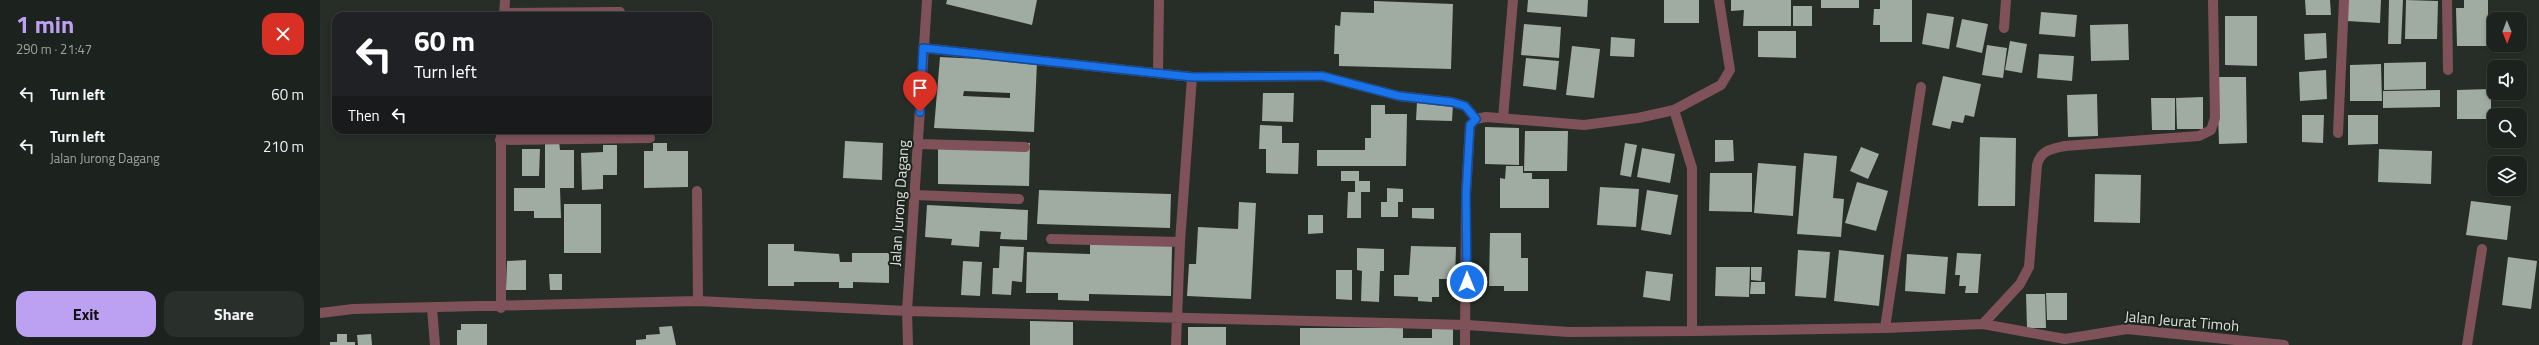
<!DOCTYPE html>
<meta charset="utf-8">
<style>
body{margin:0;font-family:"Titillium Web",sans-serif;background:#292f2a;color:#f1f3f6;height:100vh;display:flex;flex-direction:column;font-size:15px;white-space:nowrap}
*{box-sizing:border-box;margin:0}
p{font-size:13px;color:#a0a4a4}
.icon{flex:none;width:22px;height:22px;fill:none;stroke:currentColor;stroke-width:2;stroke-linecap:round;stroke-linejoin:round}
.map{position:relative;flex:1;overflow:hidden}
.sheet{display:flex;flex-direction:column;background:#1c221d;width:320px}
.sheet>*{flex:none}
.hud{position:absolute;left:12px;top:12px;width:380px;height:122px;border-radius:12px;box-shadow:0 2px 6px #0003,0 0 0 1px #3a3f3b;background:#202124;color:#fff;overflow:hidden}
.needle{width:26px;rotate:179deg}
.tools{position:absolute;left:2167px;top:12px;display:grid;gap:8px}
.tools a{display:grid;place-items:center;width:40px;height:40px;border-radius:8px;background:#1c221d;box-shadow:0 2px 6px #0003,0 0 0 1px #3a3f3b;font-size:20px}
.pin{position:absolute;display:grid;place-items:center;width:34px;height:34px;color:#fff;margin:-41px -17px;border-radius:50% 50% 50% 0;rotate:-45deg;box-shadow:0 0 4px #0007}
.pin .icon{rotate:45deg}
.me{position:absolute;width:44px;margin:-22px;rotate:0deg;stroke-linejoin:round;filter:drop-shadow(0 0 3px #0008)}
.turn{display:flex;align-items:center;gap:14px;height:84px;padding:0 16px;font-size:18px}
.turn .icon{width:52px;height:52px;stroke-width:2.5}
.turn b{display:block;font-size:28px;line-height:34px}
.then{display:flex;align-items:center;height:38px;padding:0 16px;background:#0003;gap:8px;font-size:15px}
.round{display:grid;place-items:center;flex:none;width:42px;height:42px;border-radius:12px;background:#292f2a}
.overview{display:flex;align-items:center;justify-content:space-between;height:68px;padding:0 16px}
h1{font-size:24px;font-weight:700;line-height:30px;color:#bca0f2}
.primary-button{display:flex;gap:8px;margin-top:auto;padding:8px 16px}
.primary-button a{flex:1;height:46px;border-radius:12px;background:#bca0f2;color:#111;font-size:16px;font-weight:700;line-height:46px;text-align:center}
.primary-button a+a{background:#292f2a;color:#f1f3f6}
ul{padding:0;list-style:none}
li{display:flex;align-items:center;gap:12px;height:52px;padding:0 16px}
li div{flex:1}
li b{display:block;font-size:15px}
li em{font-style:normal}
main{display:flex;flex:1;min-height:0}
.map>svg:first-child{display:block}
</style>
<main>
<section class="sheet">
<div class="overview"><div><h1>1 min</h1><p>290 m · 21:47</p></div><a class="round" style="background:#d93025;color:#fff"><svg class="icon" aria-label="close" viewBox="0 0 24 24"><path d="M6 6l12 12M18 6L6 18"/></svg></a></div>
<ul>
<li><svg class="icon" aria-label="left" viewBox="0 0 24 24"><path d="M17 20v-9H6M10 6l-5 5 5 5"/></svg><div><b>Turn left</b></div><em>60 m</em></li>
<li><svg class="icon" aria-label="left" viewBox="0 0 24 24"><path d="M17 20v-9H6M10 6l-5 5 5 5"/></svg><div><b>Turn left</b><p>Jalan Jurong Dagang</p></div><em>210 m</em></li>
</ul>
<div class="primary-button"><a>Exit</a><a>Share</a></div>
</section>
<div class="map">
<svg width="2219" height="345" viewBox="0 0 2219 345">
<rect width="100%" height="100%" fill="#262e27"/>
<path fill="#a0aba1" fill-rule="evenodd" d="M627 0H717L712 25 626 4Z
M1208 0H1268L1267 17 1207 12Z
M1344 0H1379V23H1344Z
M1411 0H1471V26H1423L1424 10 1411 11Z
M1501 0H1539V8H1501Z
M1560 0H1592V42H1560V25H1553L1554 9H1560Z
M1985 0H2010L2011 15H1986Z
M2028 0H2061L2060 23 2027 21Z
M2069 0H2083L2081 44H2068Z
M2086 0 2118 1 2117 39H2085Z
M2144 0H2168V46H2137L2136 8H2144Z
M1054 1 1133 4 1131 69 1019 66V54H1014L1015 25 1020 26 1021 12 1054 13Z
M1473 6H1492V26H1473Z
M1721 12 1757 15 1755 37 1719 34Z
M1607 13 1634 17 1629 49 1602 44Z
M1905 16H1937V66L1905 65Z
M1642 19 1668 24 1662 53 1636 47Z
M1204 24 1241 27 1239 58 1201 55Z
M1808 24 1809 60 1771 61 1770 25Z
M1438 31H1476V58L1438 57Z
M2006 33 2007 58 1985 60 1984 34Z
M1291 37 1315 39 1314 57 1290 56Z
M1690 41 1707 44 1702 73 1685 70Z
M1667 45 1687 48 1683 78 1662 75Z
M1252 46 1280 49 1274 98 1246 95Z
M1719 54 1754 56 1752 81 1717 78Z
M620 57 717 62 714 132 614 128ZM644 91 690 93V98L643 96Z
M1206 58 1239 61 1236 90 1203 86Z
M2106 62V89L2064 90V63Z
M2061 64 2062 101H2030V65Z
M2006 70 2007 99 1980 101 1979 72Z
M1623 76 1661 84 1654 117 1645 115 1643 123 1632 121 1630 129 1612 125Z
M1897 77H1926L1927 143 1899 144Z
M2171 89V119H2137V90Z
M2120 90V107L2063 108V91Z
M943 93H974L973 122 942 121Z
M1777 94 1778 136 1748 137 1747 95Z
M1883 97V129H1857L1856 98Z
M1831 98H1855V130H1832Z
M1097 102 1133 104 1132 121 1096 120Z
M1051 105H1065V114H1087L1086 166H997V150H1045V138H1051Z
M1982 115H2004L2003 143 1982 142Z
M2028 115H2058V144L2028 145Z
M940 125 962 126V143H979L978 174 946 173V149H939Z
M1165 127 1199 128V165L1165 164Z
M1205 131H1248L1247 171H1204Z
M1660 137 1696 138 1695 206H1658Z
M1395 140H1413L1414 161 1395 162Z
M225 141H239L240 150H254V188H240L241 218H214V211H194V188H225Z
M525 141 563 143 562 180 523 178Z
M640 141 710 143 709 186 618 184V148Z
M333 143H347V151H368V187L324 188V151H333Z
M1305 143 1317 145 1311 177 1300 175Z
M283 145H297V175H283V189L262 190 261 153 283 152Z
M1541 147 1559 154 1548 179 1530 171Z
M1322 148 1355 154 1350 183 1317 177Z
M202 149H220L219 176H202Z
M2059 149 2112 151 2111 184 2058 182Z
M1484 153 1517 156 1513 198 1524 199 1521 237 1477 234Z
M1438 163 1476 166 1473 216 1434 213Z
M1186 166H1203V173H1212V179H1229V208H1180V178L1185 179Z
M1021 171H1039V181H1050V192H1041V218H1027L1028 192H1035V181H1021Z
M1390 173H1432V212L1389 211Z
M1775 174 1821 175 1820 223 1774 222Z
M1537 182 1568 191 1556 231 1525 223Z
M1280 187 1319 189 1316 227 1277 225Z
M1067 188 1083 189V202H1078V217H1061V202H1067Z
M719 190 851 194 850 228 717 224Z
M1327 190 1358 195 1351 235 1321 230Z
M2151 201 2191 206 2187 240 2146 235Z
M919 202 936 203 931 299 867 296 869 264H876L878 227 918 229Z
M244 204H281V253H244Z
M607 205 708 210 707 240 680 239 681 232 660 231 659 247 631 245 632 239 605 237Z
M1092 208H1114V219L1092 218Z
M988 215H1003V233L988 234Z
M1170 233H1201V258H1208V291H1184V286H1169Z
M448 244H474V251L519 254 520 262H532V253H569V283L533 282V288H519V282H474V286H448Z
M770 244 852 246 851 296 769 294V301L738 300V293H706L707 252 770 254Z
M680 246 704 247 702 282 692 281 691 295 672 294 673 268H679Z
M1091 246 1136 247 1135 279H1119V297H1112V302L1098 301V297L1074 296V275H1089Z
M1037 248 1064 249V271H1060L1059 302 1041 301 1042 271 1037 270Z
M1478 250 1510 252 1506 298 1475 296Z
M1519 250 1564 255 1559 306 1514 301Z
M1637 253 1661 254 1658 293H1645L1646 286H1639L1640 275H1635Z
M1587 254 1628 257 1625 294 1585 291Z
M2188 257 2217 261 2211 309 2182 305Z
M206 260V290H186L187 261Z
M643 261 662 262 660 296 641 295Z
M1396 267H1430L1429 297 1395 296Z
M1431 267H1442L1441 281 1431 280Z
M1016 270H1032V300L1016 299Z
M1326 271 1353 274 1350 301 1323 297Z
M229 274H242V290H230Z
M1431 282H1445V294H1430Z
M1726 293H1747V320H1727Z
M1706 294H1725L1726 328H1707Z
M710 321 753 322V345H710Z
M141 324H167V345H137V330H141Z
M352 326 356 345H316V340L326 339V335L340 334 339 327Z
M868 327H906V345H868Z
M980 328H1083V338H1112V328H1133V345H980Z
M17 334H27V342H35V345H10V342H17Z
M51 334 52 345H38L37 335Z"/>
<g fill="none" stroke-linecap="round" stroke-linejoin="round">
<path stroke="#7f525a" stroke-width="10" d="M2127 0 2128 70
M184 13 300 12
M184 16 185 0
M1684 28 1686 0
M603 48 872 77 1002 76 1079 96 1132 102 1145 106 1156 119
M838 73 839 0
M1183 118 1193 0
M181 130V308
M2018 133 2024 0
M180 140 330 138
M598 144 705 147
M377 191 378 301
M595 195 699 199
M731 239 860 242 856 345
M860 242 872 77
M112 308 115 345
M0 313 33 309 378 301 587 311 1147 325 1249 332 1372 331V168L1354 110
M1663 324 1700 284 1709 267 1717 165C1721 150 1731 149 1745 146L1879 136 1891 130 1895 118 1893 0
M1565 328 1601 87
M1372 331 1565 328 1663 324 1745 339 1807 329 1964 345
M588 345 587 311 607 0
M1145 345 1146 194 1150 125 1156 119 1166 117 1264 125 1318 118 1354 110 1401 85 1410 70 1399 0
M2147 345 2162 249"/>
</g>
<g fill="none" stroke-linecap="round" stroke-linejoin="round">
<defs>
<path id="route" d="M600 112 603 48 872 77 1002 76 1079 96 1132 102 1145 106 1156 119 1150 125 1146 194 1147 282"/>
</defs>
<use href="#route" stroke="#114b97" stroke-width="10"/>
<use href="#route" stroke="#1a73e8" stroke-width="7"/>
</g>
<g text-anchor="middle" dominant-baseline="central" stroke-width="4" stroke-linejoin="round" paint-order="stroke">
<g font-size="15" fill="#dbe0db" stroke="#1c241d">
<text transform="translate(579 203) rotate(-86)">Jalan Jurong Dagang</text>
<text transform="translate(1862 321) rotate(5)">Jalan Jeurat Timoh</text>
</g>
</g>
</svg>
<div class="tools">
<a><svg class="needle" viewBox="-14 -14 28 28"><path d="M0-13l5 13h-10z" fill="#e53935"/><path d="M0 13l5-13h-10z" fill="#a0a4a4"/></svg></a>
<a><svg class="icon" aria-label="sound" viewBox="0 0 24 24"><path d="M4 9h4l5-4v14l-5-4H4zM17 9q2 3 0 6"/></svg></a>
<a><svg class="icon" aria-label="search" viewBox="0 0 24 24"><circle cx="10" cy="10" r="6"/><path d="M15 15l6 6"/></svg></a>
<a><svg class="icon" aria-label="layers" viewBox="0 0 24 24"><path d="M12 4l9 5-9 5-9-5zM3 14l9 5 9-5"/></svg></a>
</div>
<div class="pin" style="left:600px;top:112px;background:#d93025"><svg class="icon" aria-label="arrive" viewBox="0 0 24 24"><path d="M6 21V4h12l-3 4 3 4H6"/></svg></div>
<svg class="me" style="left:1147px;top:282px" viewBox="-20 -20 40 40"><circle r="17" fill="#1a73e8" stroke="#fff" stroke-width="3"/><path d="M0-11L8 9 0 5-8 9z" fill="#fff"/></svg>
<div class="hud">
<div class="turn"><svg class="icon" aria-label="left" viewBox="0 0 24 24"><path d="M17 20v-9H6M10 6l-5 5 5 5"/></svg><div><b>60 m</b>Turn left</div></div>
<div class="then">Then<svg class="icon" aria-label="left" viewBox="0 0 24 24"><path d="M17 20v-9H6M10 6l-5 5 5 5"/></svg></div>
</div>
</div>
</main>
